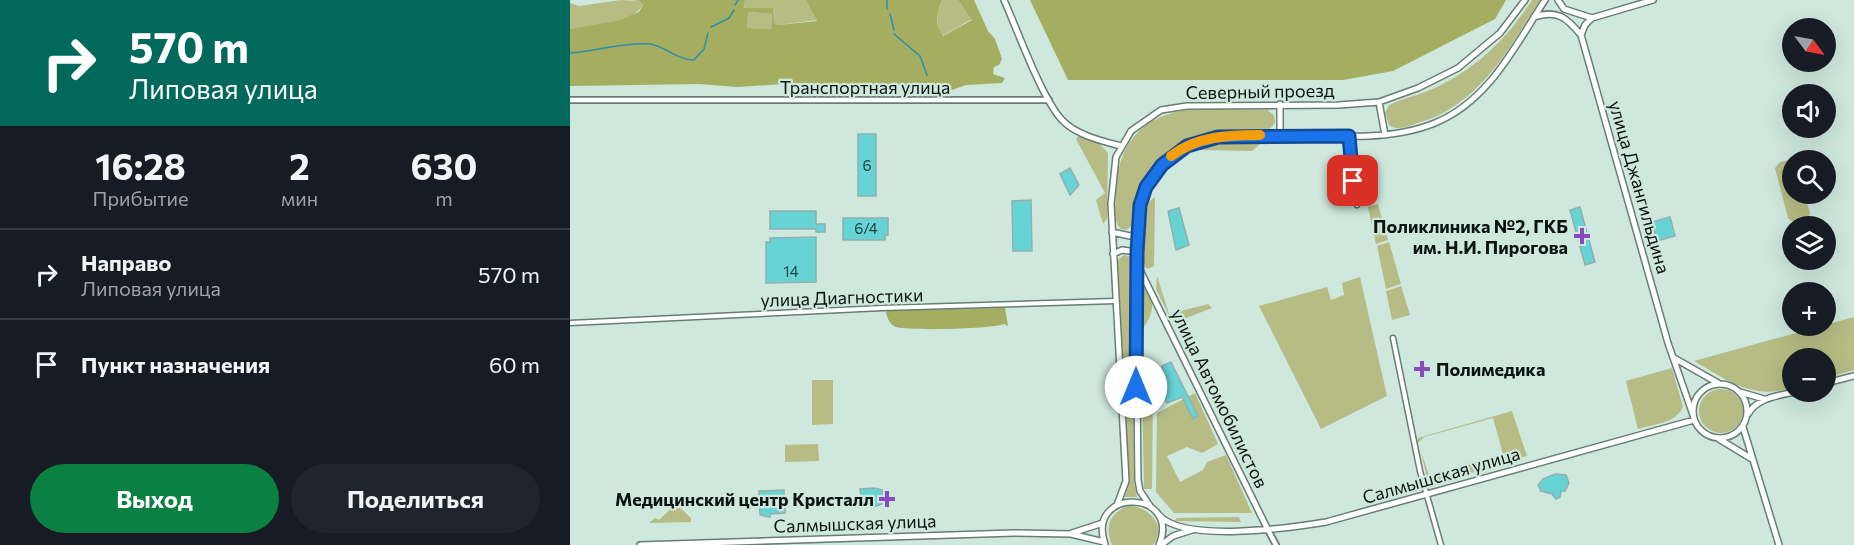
<!DOCTYPE html>
<html lang="ru">
<meta charset="utf-8">
<style>
body{margin:0;font-family:Commissioner,sans-serif;background:#20242c;color:#f1f3f6;height:100vh;display:flex;flex-direction:column;font-size:22px;white-space:nowrap}
*{box-sizing:border-box;margin:0}
p{font-size:20px;color:#9ea1a6}
.icon{flex:none;width:33px;height:33px;fill:none;stroke:currentColor;stroke-width:2;stroke-linecap:round;stroke-linejoin:round}
.map{position:relative;flex:1;overflow:hidden}
.panel{display:flex;flex-direction:column;background:#171b24;width:570px}
.panel>*{flex:none}
.banner{background:#00695c;color:#fff;overflow:hidden}
.needle{width:39px;rotate:122deg}
.fabs{position:absolute;left:1212px;top:18px;display:grid;gap:12px}
.fabs a{display:grid;place-items:center;width:54px;height:54px;border-radius:50%;background:#171b24;box-shadow:0 6px 24px #0002;font-size:30px}
.pin{position:absolute;display:grid;place-items:center;width:51px;height:51px;color:#fff;margin:-26px;border-radius:12px;box-shadow:0 3px 9px #0006}
.me{position:absolute;width:66px;margin:-33px;rotate:0deg;stroke-linejoin:round;filter:drop-shadow(0 0 4px #0008)}
.turn{display:flex;align-items:center;gap:21px;height:126px;padding:0 30px;font-size:27px}
.turn .icon{width:78px;height:78px;stroke-width:2.5}
.turn b{display:block;font-size:42px;line-height:51px}
.eta{display:flex;justify-content:space-evenly;align-items:center;height:102px;text-align:center}
.eta b{font-size:36px;font-weight:700;line-height:42px}
.button{display:flex;gap:12px;margin-top:auto;padding:12px 30px}
.button a{flex:1;height:69px;border-radius:36px;background:#0b8043;color:#fff;font-size:24px;font-weight:700;line-height:69px;text-align:center}
.button a+a{background:#20242c;color:#f1f3f6}
ul{padding:0;list-style:none}
li{display:flex;align-items:center;gap:18px;height:90px;padding:0 30px;border-top:2px solid #363941}
li div{flex:1}
li b{display:block;font-size:22px}
li em{font-style:normal}
main{display:flex;flex:1;min-height:0}
.map>svg:first-child{display:block}
</style>
<main>
<section class="panel">
<div class="banner">
<div class="turn"><svg class="icon" aria-label="right" viewBox="0 0 24 24"><path d="M7 20v-9h11M14 6l5 5-5 5"/></svg><div><b>570 m</b>Липовая улица</div></div>
</div>
<div class="eta">
<div><b>16:28</b><p>Прибытие</p></div>
<div><b>2</b><p>мин</p></div>
<div><b>630</b><p>m</p></div>
</div>
<ul>
<li><svg class="icon" aria-label="right" viewBox="0 0 24 24"><path d="M7 20v-9h11M14 6l5 5-5 5"/></svg><div><b>Направо</b><p>Липовая улица</p></div><em>570 m</em></li>
<li><svg class="icon" aria-label="arrive" viewBox="0 0 24 24"><path d="M6 21V4h12l-3 4 3 4H6"/></svg><div><b>Пункт назначения</b></div><em>60 m</em></li>
</ul>
<div class="button"><a>Выход</a><a>Поделиться</a></div>
</section>
<div class="map">
<svg width="1284" height="545" viewBox="0 0 1284 545">
<rect width="100%" height="100%" fill="#cee8dd"/>
<path fill="#b6bc84" d="M51 0 70 1 73 5C59 26 23 26 0 29V3L9 6Z
M175 0H236L247 20 208 25 205 23 204 12 174 8Z
M372 0H388L402 19 372 36C365 24 367 13 372 0Z
M962 0H970C937 52 908 107 845 124 836 127 827 131 819 125L815 113 819 105C836 97 854 94 871 85 909 66 939 36 962 0Z
M178 12 202 14 201 29 177 28Z
M623 109 697 110 704 115 705 123 698 131C616 134 580 135 562 226L556 230 551 229C543 221 545 208 546 197 546 145 570 115 623 109Z
M509 135 527 141 538 153 537 219 533 224 526 200 535 193 506 139Z
M703 140 706 144H690L682 151 628 150C649 136 678 140 703 140Z
M1219 160 1222 161V194H1234L1240 213 1236 221C1229 224 1224 224 1218 218L1205 168 1210 162Z
M585 197 584 266 578 269 575 267C570 247 570 225 575 205Z
M808 204 818 240 806 244 798 207Z
M819 242 831 284 816 289 807 246Z
M554 255 559 256 562 261 564 482 567 497H555L559 482 548 260Z
M587 276 599 314 638 304 642 308 611 320H601L586 289Z
M790 277 817 396 751 429 689 306 757 287 761 300 774 295 772 283Z
M571 282C586 296 585 313 573 328Z
M831 286 840 315 822 320 816 291Z
M1284 317V370L1256 378V358H1222V388C1182 400 1157 380 1124 361Z
M1102 368 1113 407C1106 423 1084 424 1068 429L1056 381Z
M242 380H263V424L242 425Z
M583 388 582 489H574L572 389Z
M1129 411a22 22 0 1 1 44 0a22 22 0 1 1-44 0Z
M625 393 648 444 632 453 617 447 597 456 610 482 633 470 637 462 656 455 682 513H604L586 492 587 413Z
M942 411 957 456 871 482H858L851 452 859 475 933 454 923 418 854 437 847 444 848 438Z
M248 444 249 461 215 462V445Z
M106 504 121 518V522L79 523 85 518 89 520Z
M559 505C579 508 598 525 583 545H542C534 526 540 513 559 505Z
M669 517 671 522 604 521 607 518Z"/>
<path fill="#a5ad60" fill-rule="evenodd" d="M62 0H175L174 8H203L205 23 208 25 247 21 236 0H372C367 13 364 24 373 36L402 20 388 0H404L418 31 425 39 432 59 429 65 424 67 423 74 435 78 432 83 396 85 382 90 361 83 271 88 255 84 229 83 167 87 129 84 0 86V29L47 21 69 12 73 5 70 1ZM178 12 202 14 201 29 177 28Z
M460 0H936L925 19 823 71 773 80H498Z
M435 308 438 326 434 324C420 329 340 331 326 327 320 325 317 318 316 312L319 310Z"/>
<g fill="none" stroke-linecap="round" stroke-linejoin="round">
<path stroke="#2a90af" stroke-width="1.5" d="M165 5 168 0
M317 9V0
M320 14 324 30
M141 27 159 18 164 10
M324 34 350 56 357 75
M0 53C27 51 53 42 80 44 95 46 107 60 124 60L134 49 138 33"/>
</g>
<path fill="#66d4d5" stroke="#93afaf" stroke-width="1.5" d="M288 134H306V196H288Z
M500 168 509 185 500 195 490 174Z
M461 200 462 251H443L442 201Z
M1010 207 1025 262 1015 265 1000 210Z
M609 208 619 245 606 250 598 211Z
M200 211H246V224H255V232H246V229H200Z
M1100 217 1105 236 1087 241 1082 222Z
M273 218H318V235H315V240H273Z
M246 237V282L196 283V242H200V238Z
M601 362 628 416 623 419 612 397 597 403 592 391V366Z
M985 474 996 475 999 483 995 491H991L990 497 986 499 982 494 971 491 968 485 973 479Z
M304 488 313 490 312 504 304 507 292 506 290 489Z
M214 490 215 513 200 514V517L190 515 189 491Z"/>
<g fill="none" stroke-linecap="round" stroke-linejoin="round">
<defs>
<path id="minor" d="M779 136 787 205
M0 323 312 308 545 301
M823 338 850 471 871 545"/>
<path id="tertiary" d="M0 100H479
M698 530 706 545"/>
<path id="secondary" d="M434 0C447 29 472 99 492 120 506 135 532 141 551 146
M988 0 994 9 1022 18
M1083 0 1022 18 1015 25 1011 35 1098 343 1123 415
M964 17C987 9 997 18 1011 35
M809 102 815 135
M710 104V135
M542 232 560 236 567 233
M543 254 552 250 567 252
M568 266 698 530
M1104 358 1148 383
M1256 383 1284 376
M1123 411a27 27 0 1 1 54 0a27 27 0 1 1-54 0Z
M1170 392 1194 399
M1178 414C1187 398 1207 396 1224 392
M1173 427 1209 545
M1149 439 1182 459
M547 505 556 481 541 204 546 157 561 131 591 110 617 106 769 105 809 102 848 88 888 68 930 33 955 0
M580 506 570 491 568 480C567 416 567 352 567 289 567 258 564 224 573 194 601 109 732 140 798 136 821 135 843 132 865 123 919 101 945 46 975 0
M589 515C613 543 720 528 756 522L1124 420
M502 533 533 523
M535 544C515 487 612 489 589 545
M70 545 444 533 501 534 534 542
M591 545 603 536 622 530"/>
</defs>
<use href="#minor" stroke="#677e75" stroke-width="7"/>
<use href="#tertiary" stroke="#677e75" stroke-width="8"/>
<use href="#secondary" stroke="#677e75" stroke-width="8"/>
<use href="#minor" stroke="#fff" stroke-width="4"/>
<use href="#tertiary" stroke="#fff" stroke-width="4.5"/>
<use href="#secondary" stroke="#fff" stroke-width="5"/>
</g>
<g fill="none" stroke-linecap="round" stroke-linejoin="round">
<defs>
<path id="route" d="M566 387 567 252 570 205 576 187 592 165 617 146 648 137 779 136 783 181"/>
</defs>
<use href="#route" stroke="#114b97" stroke-width="15"/>
<use href="#route" stroke="#1a73e8" stroke-width="10"/>
<path stroke="#f59e0b" stroke-width="10" d="M601 156C627 136 659 135 690 135"/>
</g>
<g fill="#874ac0" stroke="#cee8dd" stroke-width="2">
<path d="M1009 227h6v6h6v6h-6v6h-6v-6h-6v-6h6z"/>
<path d="M849 360h6v6h6v6h-6v6h-6v-6h-6v-6h6z"/>
<path d="M314 490h6v6h6v6h-6v6h-6v-6h-6v-6h6z"/>
</g>
<g text-anchor="middle" dominant-baseline="central" stroke-width="4.5" stroke-linejoin="round" paint-order="stroke">
<g font-size="15" fill="#224441">
<text x="297" y="165">6</text>
<text x="296" y="228">6/4</text>
<text x="221" y="271">14</text>
</g>
<g font-size="18" fill="#0b1410" stroke="#cee8dd">
<text x="295" y="87">Транспортная улица</text>
<text transform="translate(690 91) rotate(-1)">Северный проезд</text>
<text transform="translate(1070 187) rotate(74)">улица Джангильдина</text>
<text transform="translate(272 297) rotate(-2)">улица Диагностики</text>
<text transform="translate(650 398) rotate(64)">улица Автомобилистов</text>
<text transform="translate(871 475) rotate(-16)">Салмышская улица</text>
<text transform="translate(285 523) rotate(-2)">Салмышская улица</text>
</g>
<g font-size="18" font-weight="bold" fill="#0b1410" stroke="#cee8dd" text-anchor="end">
<text x="998" y="226">Поликлиника №2, ГКБ<tspan x="998" dy="21">им. Н.И. Пирогова</tspan></text>
<text x="866" y="369" text-anchor="start">Полимедика</text>
<text x="304" y="499">Медицинский центр Кристалл</text>
</g>
</g>
</svg>
<div class="fabs">
<a><svg class="needle" viewBox="-14 -14 28 28"><path d="M0-13l5 13h-10z" fill="#e53935"/><path d="M0 13l5-13h-10z" fill="#9ea1a6"/></svg></a>
<a><svg class="icon" aria-label="sound" viewBox="0 0 24 24"><path d="M4 9h4l5-4v14l-5-4H4zM17 9q2 3 0 6"/></svg></a>
<a><svg class="icon" aria-label="search" viewBox="0 0 24 24"><circle cx="10" cy="10" r="6"/><path d="M15 15l6 6"/></svg></a>
<a><svg class="icon" aria-label="layers" viewBox="0 0 24 24"><path d="M12 4l9 5-9 5-9-5zM3 14l9 5 9-5"/></svg></a>
<a>+</a>
<a>−</a>
</div>
<div class="pin" style="left:783px;top:181px;background:#d93025"><svg class="icon" aria-label="arrive" viewBox="0 0 24 24"><path d="M6 21V4h12l-3 4 3 4H6"/></svg></div>
<svg class="me" style="left:566px;top:387px" viewBox="-20 -20 40 40"><circle r="19" fill="#fff"/><path d="M0-13L10 11 0 6-10 11z" fill="#1a73e8"/></svg>
</div>
</main>
